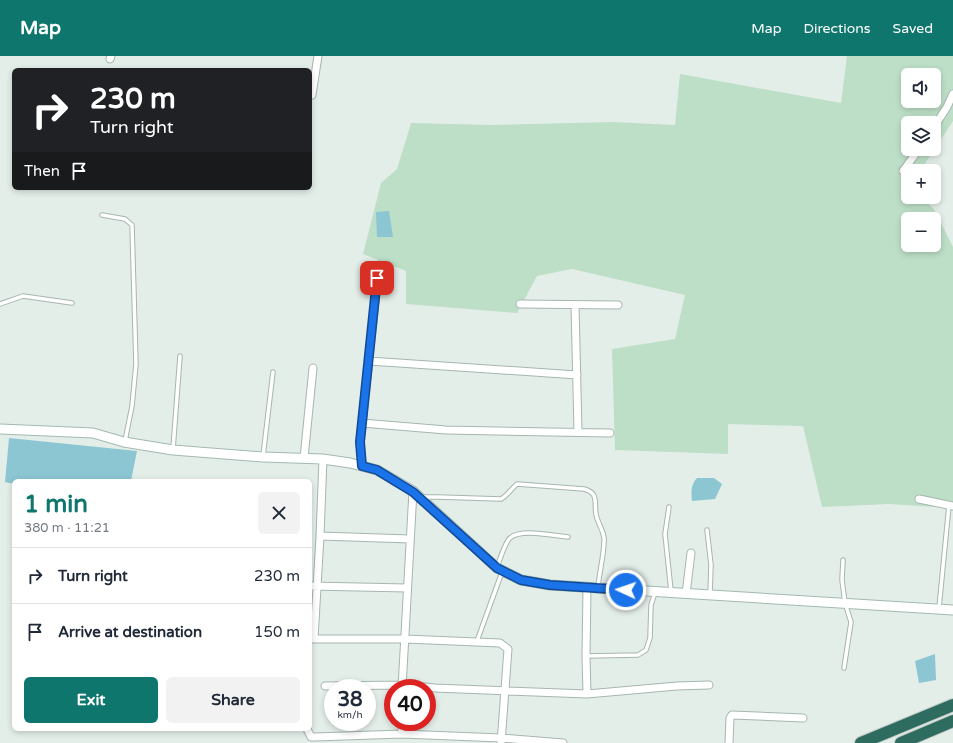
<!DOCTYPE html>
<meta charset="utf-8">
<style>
body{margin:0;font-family:"Varela Round",sans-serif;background:#f2f2f3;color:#1f2937;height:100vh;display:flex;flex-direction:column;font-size:15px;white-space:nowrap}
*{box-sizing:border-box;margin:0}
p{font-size:13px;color:#747a83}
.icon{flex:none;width:22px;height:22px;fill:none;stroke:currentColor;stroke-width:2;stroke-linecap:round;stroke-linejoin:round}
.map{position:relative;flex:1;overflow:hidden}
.details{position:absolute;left:12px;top:423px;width:300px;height:252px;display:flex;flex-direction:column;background:#fff;border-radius:6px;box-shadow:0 2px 6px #0003}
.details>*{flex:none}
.hud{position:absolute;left:12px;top:12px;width:300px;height:122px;border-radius:6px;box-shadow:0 2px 6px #0003;background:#202124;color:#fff;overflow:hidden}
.tools{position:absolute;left:901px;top:12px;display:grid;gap:8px}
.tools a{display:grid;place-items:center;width:40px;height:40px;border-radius:6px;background:#fff;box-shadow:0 2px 6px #0003;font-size:20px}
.speed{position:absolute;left:324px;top:623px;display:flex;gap:8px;font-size:20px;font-weight:700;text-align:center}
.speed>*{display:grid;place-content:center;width:52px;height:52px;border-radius:50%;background:#fff;box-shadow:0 2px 6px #0003;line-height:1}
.speed small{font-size:10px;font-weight:400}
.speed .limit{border:6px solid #d22;background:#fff;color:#111}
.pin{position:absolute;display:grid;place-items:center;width:34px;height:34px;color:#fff;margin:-17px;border-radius:8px;box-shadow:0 2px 6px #0006}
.me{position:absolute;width:44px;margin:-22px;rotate:273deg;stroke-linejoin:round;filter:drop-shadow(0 0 3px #0008)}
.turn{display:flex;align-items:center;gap:14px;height:84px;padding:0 12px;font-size:18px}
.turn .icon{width:52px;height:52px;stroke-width:2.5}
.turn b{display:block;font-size:28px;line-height:34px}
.then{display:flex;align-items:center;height:38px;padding:0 12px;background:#0003;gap:8px;font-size:15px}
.round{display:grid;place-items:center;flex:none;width:42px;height:42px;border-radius:6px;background:#f2f2f3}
.summary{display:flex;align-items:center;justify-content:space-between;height:68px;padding:0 12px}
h1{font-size:24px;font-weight:700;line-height:30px;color:#0f766e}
.cta{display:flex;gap:8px;margin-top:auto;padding:8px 12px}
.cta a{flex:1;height:46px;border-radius:6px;background:#0f766e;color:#fff;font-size:16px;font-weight:700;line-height:46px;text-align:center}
.cta a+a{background:#f2f2f3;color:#1f2937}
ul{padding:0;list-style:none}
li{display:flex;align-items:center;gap:12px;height:56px;padding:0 12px;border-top:1px solid #e0e1e3}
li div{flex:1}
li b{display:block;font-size:15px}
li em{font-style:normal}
header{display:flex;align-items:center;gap:24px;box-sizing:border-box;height:56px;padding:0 20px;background:#0f766e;color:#fff}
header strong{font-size:19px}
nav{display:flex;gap:22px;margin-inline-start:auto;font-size:14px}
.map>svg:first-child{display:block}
</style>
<header>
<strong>Map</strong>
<nav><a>Map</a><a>Directions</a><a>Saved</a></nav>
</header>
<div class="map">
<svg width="953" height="687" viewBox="0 0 953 687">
<rect width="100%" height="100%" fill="#e4eee9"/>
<path fill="#bddfc7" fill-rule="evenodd" d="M847 0H953V65L920 115H908V141H921L934 153 953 191V452L889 448 822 451 803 370 728 368V398L615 394 612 293 675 283 685 239 572 213 537 220 517 257 406 248V215L363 198 381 127 397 113 411 67 490 69 613 66 675 69 680 18 841 47ZM908 19H934V45H908ZM908 67H934V93H908ZM908 163H934V189H908Z"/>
<path fill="#8cc6d2" d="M389 155 393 181H377L376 156Z
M9 382 137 395 131 425H14V428L5 426Z
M697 422H714L722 428 715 443 692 445C691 436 691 428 697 422Z
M935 598 936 624 919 627 915 605Z"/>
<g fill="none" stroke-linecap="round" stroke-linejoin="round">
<defs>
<path id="lane" d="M102 159 125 163 132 169 136 308 132 350 125 385
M0 248 23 240 72 247
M173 393 180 300
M263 400 273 316
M423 441H438L501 443C508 439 511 433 517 428L584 433C599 437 594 446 596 458 597 466 603 473 604 482 605 494 599 518 598 531
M669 451 665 478 671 535
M707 474 711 509 710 538
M843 504 842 524 845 547 851 566 844 612
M497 511C500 504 505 486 510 482 521 472 554 480 568 481
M939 552 949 449
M477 585 502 516
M586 600 638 599 646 594 650 582 651 549 655 537"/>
<path id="street" d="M110 3 111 0
M312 39 318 0
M934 71 947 51 953 38
M903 115 919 93
M520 248 618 249
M575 249 578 376
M369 305 577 319
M362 367 446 374 610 377
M304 402 313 312
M362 410 360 386 379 209
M919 443 953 450
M320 480 410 483
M310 530 407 532
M587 532 586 600 587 638
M686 538 691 497
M310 583H406L500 587 508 593 501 687
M314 583 320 480 323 403
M325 630 402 629 435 632 587 638 677 630 709 629
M402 632 413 435
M402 666V678L501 682 563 687
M307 673 311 681H315L402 678
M729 687 730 662 732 659 803 662"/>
<path id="secondary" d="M0 373 93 377 124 386 173 394 263 401 323 403 350 407 377 414 413 435 497 512 521 524 550 529 953 554"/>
<path id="highway" d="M861 687 953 649
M901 687 953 665"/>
</defs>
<use href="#lane" stroke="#a6b6b0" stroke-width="5.5"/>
<use href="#street" stroke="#a6b6b0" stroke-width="9"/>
<use href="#secondary" stroke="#a2b9b2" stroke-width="11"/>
<use href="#highway" stroke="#c1cac7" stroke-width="14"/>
<use href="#lane" stroke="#fff" stroke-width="3.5"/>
<use href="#street" stroke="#fff" stroke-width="7"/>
<use href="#secondary" stroke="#fff" stroke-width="9"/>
<use href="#highway" stroke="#2f6c60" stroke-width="12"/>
</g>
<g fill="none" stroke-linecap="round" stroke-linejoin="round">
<defs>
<path id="route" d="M377 222 360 386 362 410 377 414 413 436 497 512 521 524 550 529 626 534"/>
</defs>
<use href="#route" stroke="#114b97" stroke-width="10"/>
<use href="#route" stroke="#1a73e8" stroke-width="7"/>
</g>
</svg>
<div class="tools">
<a><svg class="icon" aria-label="sound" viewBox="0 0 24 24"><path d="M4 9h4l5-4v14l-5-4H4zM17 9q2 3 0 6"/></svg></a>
<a><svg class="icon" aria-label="layers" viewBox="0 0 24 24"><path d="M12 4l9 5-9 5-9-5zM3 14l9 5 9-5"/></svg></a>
<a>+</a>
<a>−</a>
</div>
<div class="speed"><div>38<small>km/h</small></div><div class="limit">40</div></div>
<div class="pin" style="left:377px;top:222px;background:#d93025"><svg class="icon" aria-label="arrive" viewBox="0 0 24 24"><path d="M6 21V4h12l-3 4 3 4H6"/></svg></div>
<svg class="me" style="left:626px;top:534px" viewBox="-20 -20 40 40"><circle r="17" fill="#1a73e8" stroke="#fff" stroke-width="3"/><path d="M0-11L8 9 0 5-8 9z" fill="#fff"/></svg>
<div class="hud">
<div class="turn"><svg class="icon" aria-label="right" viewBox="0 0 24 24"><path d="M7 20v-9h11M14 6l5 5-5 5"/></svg><div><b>230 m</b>Turn right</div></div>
<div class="then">Then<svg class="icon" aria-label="arrive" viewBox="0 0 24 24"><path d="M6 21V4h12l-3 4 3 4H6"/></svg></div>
</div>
<section class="details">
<div class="summary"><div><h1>1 min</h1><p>380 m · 11:21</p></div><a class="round"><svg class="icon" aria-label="close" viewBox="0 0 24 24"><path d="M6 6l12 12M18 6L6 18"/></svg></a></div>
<ul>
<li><svg class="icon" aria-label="right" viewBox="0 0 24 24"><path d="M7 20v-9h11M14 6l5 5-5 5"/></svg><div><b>Turn right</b></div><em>230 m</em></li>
<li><svg class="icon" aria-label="arrive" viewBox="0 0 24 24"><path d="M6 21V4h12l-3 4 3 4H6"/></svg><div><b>Arrive at destination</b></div><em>150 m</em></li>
</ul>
<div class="cta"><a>Exit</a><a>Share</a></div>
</section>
</div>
